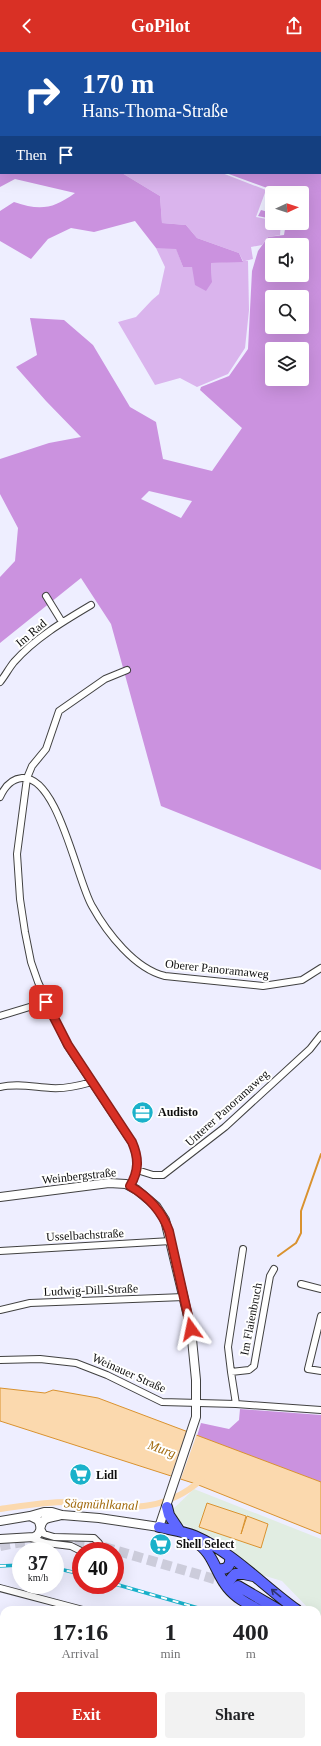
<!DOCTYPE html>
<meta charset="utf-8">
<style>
body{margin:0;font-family:Georgia,serif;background:#f2f2f2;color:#202124;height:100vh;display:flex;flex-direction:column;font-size:15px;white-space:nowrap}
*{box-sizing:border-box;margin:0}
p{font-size:13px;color:#757577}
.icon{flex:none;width:22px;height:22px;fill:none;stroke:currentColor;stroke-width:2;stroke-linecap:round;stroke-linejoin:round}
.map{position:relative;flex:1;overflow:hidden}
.drawer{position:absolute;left:0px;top:1554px;width:321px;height:140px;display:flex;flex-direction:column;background:#fff;border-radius:12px 12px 0 0;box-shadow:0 4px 16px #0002}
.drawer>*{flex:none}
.banner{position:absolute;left:0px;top:0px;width:321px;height:122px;box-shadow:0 4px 16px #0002;background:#1a4fa0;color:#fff;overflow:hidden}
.needle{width:26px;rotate:87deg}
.tools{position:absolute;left:265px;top:134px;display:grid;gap:8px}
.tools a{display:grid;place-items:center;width:44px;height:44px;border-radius:4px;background:#fff;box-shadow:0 4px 16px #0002;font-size:20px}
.speed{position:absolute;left:12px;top:1490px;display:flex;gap:8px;font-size:20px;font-weight:700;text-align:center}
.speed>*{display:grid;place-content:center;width:52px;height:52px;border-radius:50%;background:#fff;box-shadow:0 4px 16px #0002;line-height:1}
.speed small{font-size:10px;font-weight:400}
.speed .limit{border:6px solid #d22;background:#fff;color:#111}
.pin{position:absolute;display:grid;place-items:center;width:34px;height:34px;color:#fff;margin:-17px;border-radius:8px;box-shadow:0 2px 6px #0006}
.me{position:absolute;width:44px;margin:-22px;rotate:348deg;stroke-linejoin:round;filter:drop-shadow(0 0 3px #0008)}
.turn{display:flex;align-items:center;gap:14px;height:84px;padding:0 16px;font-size:18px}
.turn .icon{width:52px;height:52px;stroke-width:2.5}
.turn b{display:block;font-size:28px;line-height:34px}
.then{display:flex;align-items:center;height:38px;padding:0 16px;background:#0003;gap:8px;font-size:15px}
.eta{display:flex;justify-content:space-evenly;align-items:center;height:68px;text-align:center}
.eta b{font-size:24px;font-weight:600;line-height:28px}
.button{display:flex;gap:8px;margin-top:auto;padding:8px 16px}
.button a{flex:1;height:46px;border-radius:4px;background:#d93025;color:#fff;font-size:16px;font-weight:600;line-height:46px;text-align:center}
.button a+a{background:#f2f2f2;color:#202124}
header{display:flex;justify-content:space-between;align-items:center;height:52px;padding:0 16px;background:#d93025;color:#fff;font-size:18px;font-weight:600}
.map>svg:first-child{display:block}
</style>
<header><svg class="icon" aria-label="back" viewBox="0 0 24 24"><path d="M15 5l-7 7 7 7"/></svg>GoPilot<svg class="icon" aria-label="share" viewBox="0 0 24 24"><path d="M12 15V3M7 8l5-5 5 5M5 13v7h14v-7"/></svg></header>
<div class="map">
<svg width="321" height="1694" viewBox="0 0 321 1694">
<rect width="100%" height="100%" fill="#eef"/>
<path fill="#e1ede2" d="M194 1437 321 1487V1568L317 1565V1558H310L282 1529 262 1523 232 1498 210 1484 178 1470 172 1458Z"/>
<path fill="#dab4ed" d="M178 0H258V1H179Z
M122 121H222L266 138 256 165 272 168V171H281L280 183 268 185 262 193 251 195 253 207 245 209H248L249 258 245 296 228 322 197 335 180 326 155 333 118 270 136 265 152 248 159 242 165 215 156 196H176L183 215H192L212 229 211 211 243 209 239 201 197 186 186 173 162 171 160 144Z"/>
<path fill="#cb92df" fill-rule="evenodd" d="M260 0H321V818L161 754 111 572 81 526 0 591V525L15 509 18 476 0 442V407L49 391 81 385 46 349 16 315 37 303 30 266 64 268 93 293 130 355 156 370 163 407 212 419 242 376 200 338 201 335 229 324 248 297 252 219 258 199 268 185 284 183 286 171H302V141H281L226 121H320V1ZM272 193H302V223H272ZM272 245H302V275H272ZM272 297H302V327H272ZM149 439 192 449 181 466 141 447Z
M0 70 1 121H122L160 144 162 171 186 173 197 186 239 201 243 210 211 211 212 230 206 239 195 233 192 215H183L176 197 156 196 135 169 94 180 71 176 48 187 31 207 0 189V159L14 150C40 159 53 157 75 141L15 127 0 135Z
M261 158 272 161V167L258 164Z
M240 1357 321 1363V1430L197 1384 201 1371 229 1377 239 1368Z"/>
<path fill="#fbd9ae" stroke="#d9922f" d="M0 1336 45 1341 53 1338 98 1346 321 1430V1482L196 1432 0 1369Z
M207 1451 246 1464 241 1482 247 1464 268 1472 261 1496 199 1475Z"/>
<path fill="#eef" d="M187 1378 197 1382 180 1429 170 1426Z"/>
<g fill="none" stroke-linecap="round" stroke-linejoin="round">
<path stroke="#d9922f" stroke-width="2" d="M278 1204 296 1191 301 1181V1159L321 1102"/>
<path stroke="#fbd9ae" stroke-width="6" d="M0 1457C22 1454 45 1450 67 1450 75 1450 83 1453 91 1453 133 1457 167 1458 201 1428"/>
<path stroke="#ccccdb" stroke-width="10" stroke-dasharray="10 5" stroke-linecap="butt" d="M0 1494C32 1487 64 1487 97 1493L228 1531"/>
<defs>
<path id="minor" d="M0 47 1 49
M0 103 1 101
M46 544 62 570
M127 618 105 627 59 659 46 697 32 714 27 726 17 802 20 847 25 880 31 910 38 930 67 993 132 1091C139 1106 139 1119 131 1134
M0 630C5 624 9 616 14 610 35 586 64 569 91 553
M0 745C4 736 11 727 22 726 58 723 77 829 92 854 107 881 135 917 165 924L263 934 302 928 321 916
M0 964 46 950
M0 1035C17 1031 34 1035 51 1036 65 1037 78 1034 92 1030
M137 1118 153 1123H163L225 1075 310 997 321 983
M0 1199 171 1189
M301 1232 321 1237
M0 1258 30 1251 184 1245
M321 1264 308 1317 321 1319
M0 1308 40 1307 76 1311 107 1323 162 1350 236 1352 321 1358
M231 1320 228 1295 243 1197
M236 1352 231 1320 249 1318 254 1314 270 1224 274 1217
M41 1477 44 1482 54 1485 94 1486 99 1491 98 1499
M31 1486 46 1491 71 1494 81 1499
M0 1536 83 1558
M317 1625 321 1626
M317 1672 321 1662
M81 1694 83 1690
M235 1694 237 1690
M308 1694 310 1690"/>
<path id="tertiary" d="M0 1145 109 1131 126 1132 137 1138 156 1154 165 1168 191 1277 196 1328V1365L159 1475 99 1466 62 1463 52 1460H44L30 1464
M0 1469 30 1464 38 1468C42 1475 41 1482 34 1485L0 1487
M41 1474C43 1464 53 1466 61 1463"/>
<path id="primary" d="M167 1455 169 1463 179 1478
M159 1475C172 1478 183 1479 195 1484 234 1501 263 1534 297 1558
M194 1489C214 1500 215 1521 228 1536 236 1546 248 1552 259 1558
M218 1517C227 1518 231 1514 230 1505
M238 1534 279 1558
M228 1536 229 1529 235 1522H244L253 1524
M317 1571 321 1573
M317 1581 321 1584
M317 1591 321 1593"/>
</defs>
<use href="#minor" stroke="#414141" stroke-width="8"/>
<use href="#tertiary" stroke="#414141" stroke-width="10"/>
<use href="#primary" stroke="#1f1f1f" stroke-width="12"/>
<use href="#minor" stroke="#fff" stroke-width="6"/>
<use href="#tertiary" stroke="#fff" stroke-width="8"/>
<use href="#primary" stroke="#5e67ff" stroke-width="10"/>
<defs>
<path id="rail" d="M0 1514 21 1513
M55 1516 81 1522
M115 1532 205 1558
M317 1605 321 1608"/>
</defs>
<use href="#rail" stroke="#1ab1ca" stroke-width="3.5"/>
<use href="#rail" stroke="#fff" stroke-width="2" stroke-dasharray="6" stroke-linecap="butt"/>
</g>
<defs><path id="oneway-shaft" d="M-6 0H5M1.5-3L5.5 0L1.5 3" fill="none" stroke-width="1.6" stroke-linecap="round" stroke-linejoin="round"/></defs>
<use stroke="#2e326e" href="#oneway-shaft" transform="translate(276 1541) rotate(-141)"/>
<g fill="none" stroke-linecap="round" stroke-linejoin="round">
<defs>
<path id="route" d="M46 950 68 993 132 1090C139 1106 139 1119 130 1134 149 1145 162 1159 169 1179L191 1277"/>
</defs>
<use href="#route" stroke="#8d1f18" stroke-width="10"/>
<use href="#route" stroke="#d93025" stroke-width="7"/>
</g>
<defs>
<symbol id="office-disc" viewBox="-11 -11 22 22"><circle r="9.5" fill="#1ab1ca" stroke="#fff"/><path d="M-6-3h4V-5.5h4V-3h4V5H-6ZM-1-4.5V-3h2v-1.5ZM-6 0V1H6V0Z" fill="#fff"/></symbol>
<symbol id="supermarket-disc" viewBox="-11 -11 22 22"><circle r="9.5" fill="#1ab1ca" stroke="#fff"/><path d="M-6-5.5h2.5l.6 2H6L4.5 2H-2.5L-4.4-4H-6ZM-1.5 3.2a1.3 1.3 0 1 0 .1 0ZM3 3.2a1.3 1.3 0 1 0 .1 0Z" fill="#fff"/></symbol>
</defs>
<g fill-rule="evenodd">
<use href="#office-disc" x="130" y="1048" width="25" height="25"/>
<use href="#supermarket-disc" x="68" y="1410" width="25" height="25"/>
<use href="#supermarket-disc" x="148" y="1480" width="25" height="25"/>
</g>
<g text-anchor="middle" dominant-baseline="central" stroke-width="4" stroke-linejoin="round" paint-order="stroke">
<g font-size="12" fill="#0e0e0e" stroke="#fff">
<text transform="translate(31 581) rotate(-40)">Im Rad</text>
<text transform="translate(217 917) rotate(6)">Oberer Panoramaweg</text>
<text transform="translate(227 1056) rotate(-42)">Unterer Panoramaweg</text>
<text transform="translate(79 1124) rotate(-6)">Weinbergstraße</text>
<text transform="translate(85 1183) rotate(-3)">Usselbachstraße</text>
<text transform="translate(91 1238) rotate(-2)">Ludwig-Dill-Straße</text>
<text transform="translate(251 1267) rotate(-79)">Im Flaienbruch</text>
<text transform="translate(129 1321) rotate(24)">Weinauer Straße</text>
</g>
<g font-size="12" font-weight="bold" fill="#0e0e0e" stroke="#fff" text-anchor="start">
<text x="158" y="1060">Audisto</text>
<text x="96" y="1423">Lidl</text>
<text x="176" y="1492">Shell Select</text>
</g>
<g font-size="13" font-style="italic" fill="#a26a0c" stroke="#fff">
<text transform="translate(162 1397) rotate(20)">Murg</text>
<text transform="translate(101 1452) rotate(2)">Sägmühlkanal</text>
</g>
</g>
</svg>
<div class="tools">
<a><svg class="needle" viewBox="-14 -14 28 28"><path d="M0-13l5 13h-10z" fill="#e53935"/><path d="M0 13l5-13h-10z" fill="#757577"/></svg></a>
<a><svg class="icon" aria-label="sound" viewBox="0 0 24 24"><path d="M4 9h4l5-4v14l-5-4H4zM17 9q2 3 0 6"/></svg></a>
<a><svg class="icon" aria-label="search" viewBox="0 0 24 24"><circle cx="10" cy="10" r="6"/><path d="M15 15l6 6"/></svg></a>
<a><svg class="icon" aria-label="layers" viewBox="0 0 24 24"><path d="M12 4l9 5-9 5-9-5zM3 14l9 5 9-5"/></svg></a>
</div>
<div class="speed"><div>37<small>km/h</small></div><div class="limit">40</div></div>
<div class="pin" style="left:46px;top:950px;background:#d93025"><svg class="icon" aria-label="arrive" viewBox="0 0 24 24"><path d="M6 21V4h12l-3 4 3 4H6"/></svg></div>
<svg class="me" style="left:191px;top:1277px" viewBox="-20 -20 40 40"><path d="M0-17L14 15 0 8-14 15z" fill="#d93025" stroke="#fff" stroke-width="4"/></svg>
<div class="banner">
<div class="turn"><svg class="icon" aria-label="right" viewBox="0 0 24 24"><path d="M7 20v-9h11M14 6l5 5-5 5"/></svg><div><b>170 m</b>Hans-Thoma-Straße</div></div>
<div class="then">Then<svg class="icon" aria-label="arrive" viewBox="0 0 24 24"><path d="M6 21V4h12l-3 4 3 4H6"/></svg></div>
</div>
<section class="drawer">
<div class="eta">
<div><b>17:16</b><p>Arrival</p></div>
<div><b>1</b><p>min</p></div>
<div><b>400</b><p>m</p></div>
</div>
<div class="button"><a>Exit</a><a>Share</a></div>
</section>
</div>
